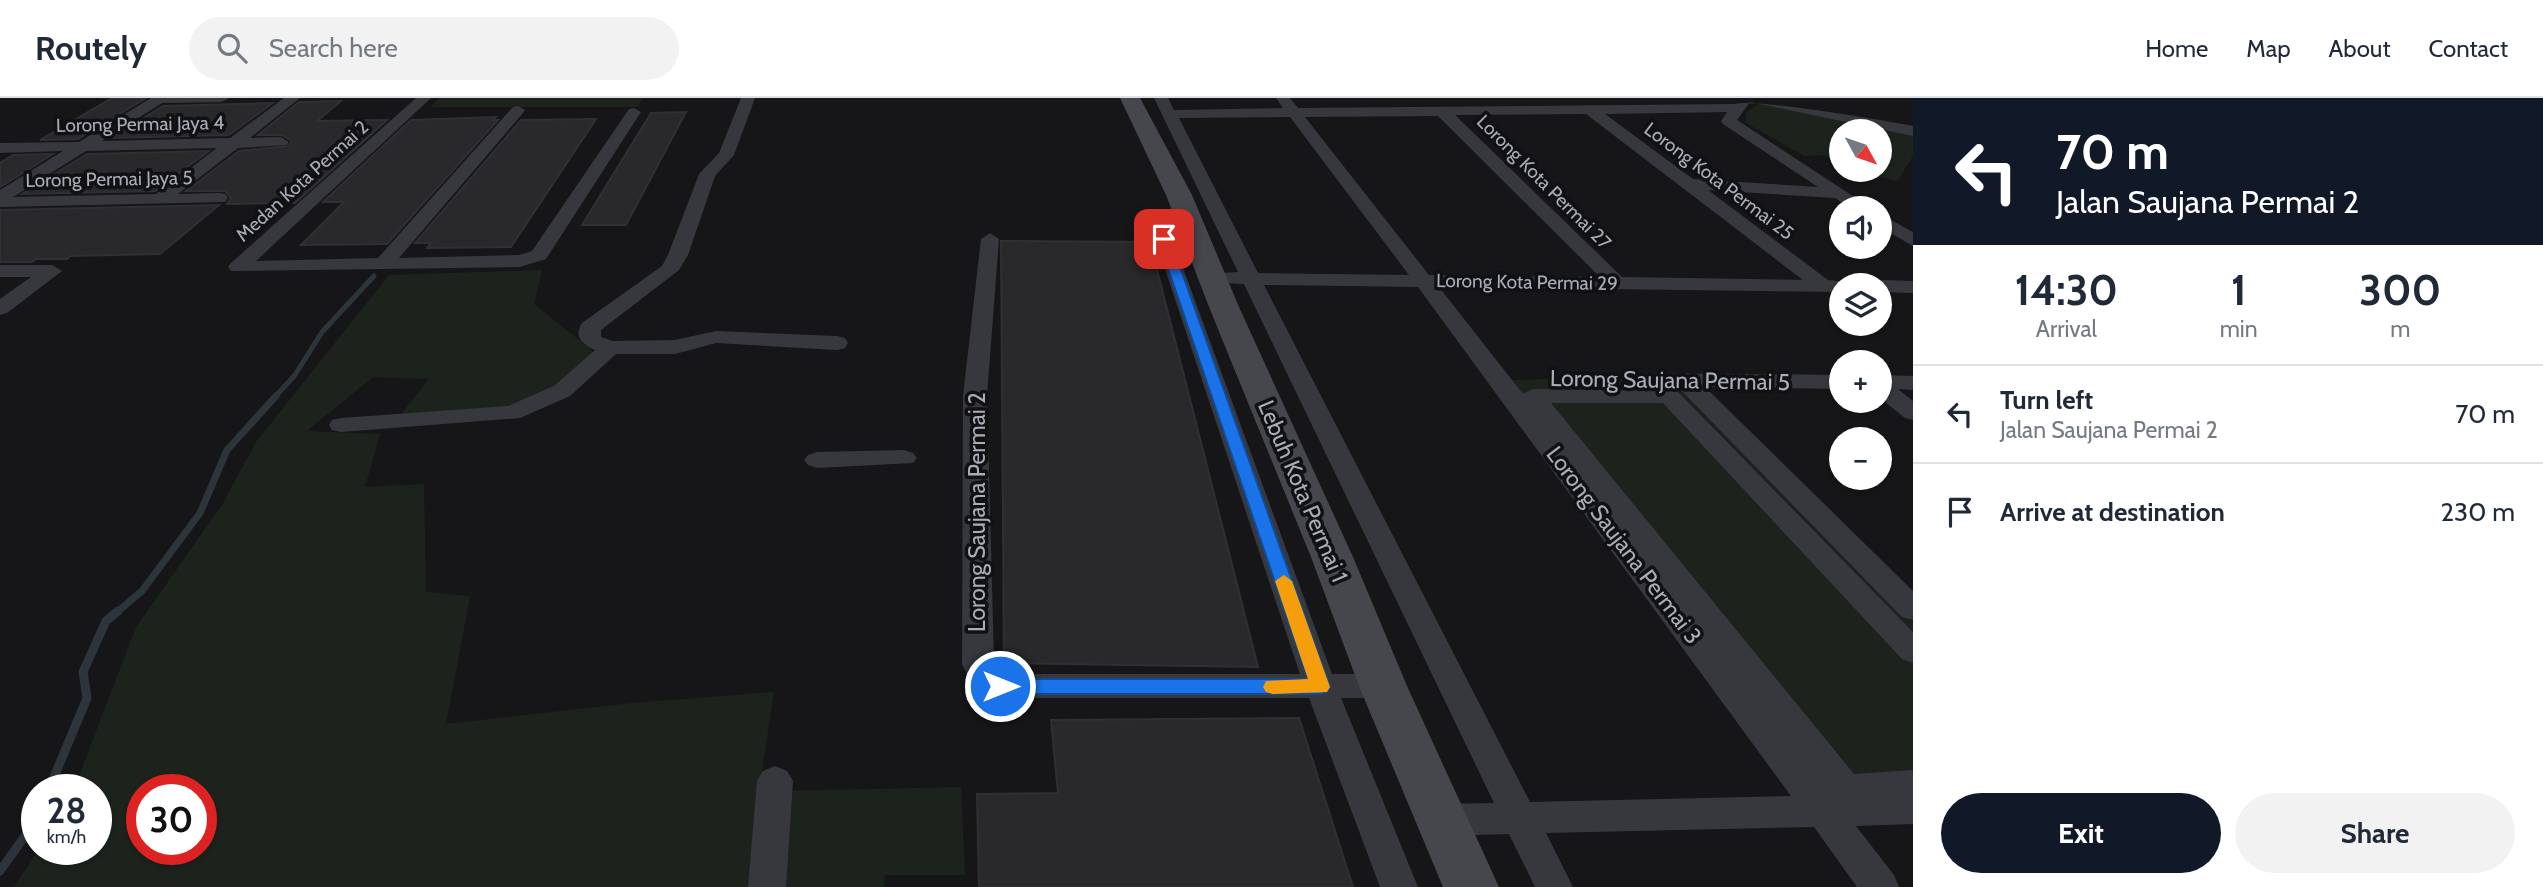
<!DOCTYPE html>
<meta charset="utf-8">
<style>
body{margin:0;font-family:Cabin,sans-serif;background:#f2f2f3;color:#1f2937;height:100vh;display:flex;flex-direction:column;font-size:26px;white-space:nowrap}
*{box-sizing:border-box;margin:0}
p{font-size:23px;color:#747a83}
.icon{flex:none;width:38px;height:38px;fill:none;stroke:currentColor;stroke-width:2;stroke-linecap:round;stroke-linejoin:round}
.map{position:relative;flex:1;overflow:hidden}
.panel{display:flex;flex-direction:column;background:#fff;width:630px}
.panel>*{flex:none}
.top-card{background:#111827;color:#fff;overflow:hidden}
.needle{width:46px;rotate:130deg}
.buttons{position:absolute;left:1829px;top:21px;display:grid;gap:14px}
.buttons a{display:grid;place-items:center;width:63px;height:63px;border-radius:50%;background:#fff;box-shadow:0 2px 5px #0004;font-size:35px}
.speed{position:absolute;left:21px;top:676px;display:flex;gap:14px;font-size:35px;font-weight:700;text-align:center}
.speed>*{display:grid;place-content:center;width:91px;height:91px;border-radius:50%;background:#fff;box-shadow:0 2px 5px #0004;line-height:1}
.speed small{font-size:18px;font-weight:400}
.speed .limit{border:10px solid #d22;background:#fff;color:#111}
.pin{position:absolute;display:grid;place-items:center;width:60px;height:60px;color:#fff;margin:-30px;border-radius:14px;box-shadow:0 4px 10px #0006}
.me{position:absolute;width:77px;margin:-38px;rotate:90deg;stroke-linejoin:round;filter:drop-shadow(0 0 5px #0008)}
.turn{display:flex;align-items:center;gap:24px;height:147px;padding:0 28px;font-size:32px}
.turn .icon{width:91px;height:91px;stroke-width:2.5}
.turn b{display:block;font-size:49px;line-height:60px}
.eta{display:flex;justify-content:space-evenly;align-items:center;height:119px;text-align:center}
.eta b{font-size:42px;font-weight:700;line-height:49px}
.action{display:flex;gap:14px;margin-top:auto;padding:14px 28px}
.action a{flex:1;height:80px;border-radius:42px;background:#111827;color:#fff;font-size:28px;font-weight:700;line-height:80px;text-align:center}
.action a+a{background:#f2f2f3;color:#1f2937}
ul{padding:0;list-style:none}
li{display:flex;align-items:center;gap:21px;height:98px;padding:0 28px;border-top:2px solid #e0e1e3}
li div{flex:1}
li b{display:block;font-size:26px}
li em{font-style:normal}
header{display:flex;align-items:center;gap:42px;box-sizing:border-box;height:98px;padding:0 35px;background:#fff;border-bottom:2px solid #e0e1e3}
header strong{font-size:33px}
nav{display:flex;gap:38px;margin-inline-start:auto;font-size:24px}
.search{width:490px;height:63px;background:#f2f2f3;display:flex;align-items:center;gap:18px;box-sizing:border-box;padding:0 24px;border-radius:38px;color:#747a83;font-size:26px}
main{display:flex;flex:1;min-height:0}
.map>svg:first-child{display:block}
</style>
<header>
<strong>Routely</strong>
<div class="search"><svg class="icon" aria-label="search" viewBox="0 0 24 24"><circle cx="10" cy="10" r="6"/><path d="M15 15l6 6"/></svg>Search here</div>
<nav><a>Home</a><a>Map</a><a>About</a><a>Contact</a></nav>
</header>
<main>
<div class="map">
<svg width="1913" height="789" viewBox="0 0 1913 789">
<rect width="100%" height="100%" fill="#161618"/>
<path fill="#1c231d" fill-rule="evenodd" d="M440 0H644L638 9H430Z
M1759 5 1913 37V58L1897 83 1853 72H1880V33H1841V66L1824 57 1804 58 1746 25V15Z
M542 172 534 206 595 255 555 290 514 309 401 316 429 281 373 279 307 333 380 336 365 389 424 386 426 494 470 498 446 626 632 605 774 594 762 673 779 693 961 689 965 777H885L884 789H14L39 751H96V691H74L136 529 222 407 256 344 389 177ZM142 691H201V751H142Z
M1671 278 1913 525V691L1835 695 1511 282Z"/>
<g fill="none" stroke-linecap="round" stroke-linejoin="round">
<path stroke="#2c353c" stroke-width="5" d="M274 300 295 277 322 234 374 178"/>
<path stroke="#2c353c" stroke-width="7" d="M116 515 142 493 200 415 227 352 276 298"/>
<path stroke="#2c353c" stroke-width="9" d="M49 691 87 600 83 574 106 523 118 513
M0 773 37 721"/>
</g>
<path fill="#29292c" stroke="#303034" stroke-width="2" d="M112 0H146L78 41 40 42Z
M341 3 317 23 387 22 295 105 227 106 231 100 225 93H186L239 53 289 48 292 43 282 37H258L299 4Z
M273 5 229 37 111 40 163 8Z
M686 14 626 127H582L651 15Z
M496 19 493 22H498L387 146 301 147 344 104H323L411 22Z
M596 21 511 149 427 150 431 145H415L521 22Z
M209 53 155 93 22 96 87 56Z
M53 56 0 89V65L13 57Z
M219 107 160 156 70 158 67 161H36L32 164H0V112Z
M1001 143 1150 144 1258 569 1004 565Z
M1299 620 1353 789H979L977 696 1058 695 1051 622Z"/>
<g fill="none" stroke-linecap="round" stroke-linejoin="round">
<path fill="#37383d" fill-rule="evenodd" d="M151 0H229L222 4 162 5 102 43 230 40 284 0H300L250 40 281 39 289 44 287 47 238 50 178 96 219 95 225 96 228 100 225 104 0 109V92L63 53 0 55V45L79 44ZM217 50 156 96 13 99 86 53Z
M416 0H431L256 163 378 160 513 9 518 8 525 12 523 15 399 160 519 157 532 153 629 11 634 10 641 14 546 161 520 169 231 173 228 169 231 165Z
M741 0H755L734 57 715 78 688 157 679 172 601 232V239L613 243 675 242 716 233 837 238 845 240 848 245 845 250 837 252 716 245 675 256H616L570 298 520 320 341 334 332 332 329 327 332 322 341 320 508 308 554 288 595 252C583 247 573 239 582 225L662 168 668 157 699 76 719 55Z
M1154 0H1168L1174 12 1283 10 1276 0H1290L1298 10 1735 6C1751 0 1883 22 1913 28V38L1750 4 1737 22 1871 110H1850L1835 100 1708 92 1828 182 1848 184 1850 187H1841V194L1439 189 1523 296 1533 291 1677 293 1913 534V565L1902 561 1663 305H1551L1854 676 1913 672V726L1856 728 1894 777 1899 789H1857L1814 729 1546 735 1573 789H1535L1509 736 1442 738 1429 733 1424 722 1429 711 1442 706 1494 705 1244 186 1205 184 1202 180 1205 176 1238 174ZM1727 14 1721 23 1723 26 1818 89 1693 81 1605 16ZM1586 16 1803 182 1622 179 1455 17ZM1438 18 1600 179 1429 177 1305 19ZM1290 19 1409 177 1258 175 1179 20ZM1264 187 1418 189 1791 698 1530 704Z
M1880 116 1913 134V148L1880 129Z
M990 135 999 141 987 298 994 563 1007 576H1300L1155 141 1164 135 1171 137 1332 576H1383L1394 579 1399 588 1394 597 1383 600H1341L1418 789H1380L1309 600H1000C984 595 970 582 962 567L963 298 981 141Z
M0 167H52L62 173 7 215 0 217V201L31 179H0Z
M1880 182 1913 183V195L1880 194V187H1871Z
M1643 275 1841 277V291L1705 289 1913 493V522L1902 519 1678 289 1635 287 1632 282 1635 277Z
M1880 277 1913 278V292L1898 291 1913 303V322L1905 320 1880 300Z
M904 352 913 355 917 360 913 365 817 370 808 367 804 362 808 357 817 354Z
M775 668 787 673 793 683 786 789H748L757 683 763 673Z"/>
<path fill="#45474d" fill-rule="evenodd" d="M1120 0H1140L1192 97 1239 209 1353 459 1407 588 1499 789H1443L1359 588 1311 459 1209 209 1166 97Z"/>
</g>
<path fill="#1a73e8" stroke="#114b97" stroke-width="2" d="M1160 139 1170 141 1330 589 1327 594 1320 596H1000L993 594 990 588 993 583 1000 581H1308L1158 141Z"/>
<path fill="#f59e0b" d="M1284 477 1292 483 1330 589 1327 594 1273 596 1266 594 1263 589 1266 583 1308 581 1275 483Z"/>
<g text-anchor="middle" dominant-baseline="central" stroke-width="7" stroke-linejoin="round" paint-order="stroke">
<g font-size="19" fill="#a8adb8" stroke="#111113">
<text transform="translate(140 26) rotate(-1)">Lorong Permai Jaya 4</text>
<text transform="translate(109 81) rotate(-1)">Lorong Permai Jaya 5</text>
<text transform="translate(302 83) rotate(-42)">Medan Kota Permai 2</text>
<text transform="translate(1719 83) rotate(37)">Lorong Kota Permai 25</text>
<text transform="translate(1544 84) rotate(45)">Lorong Kota Permai 27</text>
<text transform="translate(1527 184) rotate(1)">Lorong Kota Permai 29</text>
</g>
<g font-size="23" fill="#a8adb8" stroke="#111113">
<text transform="translate(1670 282) rotate(1)">Lorong Saujana Permai 5</text>
<text transform="translate(1303 393) rotate(67)">Lebuh Kota Permai 1</text>
<text transform="translate(977 414) rotate(-90)">Lorong Saujana Permai 2</text>
<text transform="translate(1624 447) rotate(53)">Lorong Saujana Permai 3</text>
</g>
</g>
</svg>
<div class="buttons">
<a><svg class="needle" viewBox="-14 -14 28 28"><path d="M0-13l5 13h-10z" fill="#e53935"/><path d="M0 13l5-13h-10z" fill="#747a83"/></svg></a>
<a><svg class="icon" aria-label="sound" viewBox="0 0 24 24"><path d="M4 9h4l5-4v14l-5-4H4zM17 9q2 3 0 6"/></svg></a>
<a><svg class="icon" aria-label="layers" viewBox="0 0 24 24"><path d="M12 4l9 5-9 5-9-5zM3 14l9 5 9-5"/></svg></a>
<a>+</a>
<a>−</a>
</div>
<div class="speed"><div>28<small>km/h</small></div><div class="limit">30</div></div>
<div class="pin" style="left:1164px;top:141px;background:#d93025"><svg class="icon" aria-label="arrive" viewBox="0 0 24 24"><path d="M6 21V4h12l-3 4 3 4H6"/></svg></div>
<svg class="me" style="left:1000px;top:588px" viewBox="-20 -20 40 40"><circle r="17" fill="#1a73e8" stroke="#fff" stroke-width="3"/><path d="M0-11L8 9 0 5-8 9z" fill="#fff"/></svg>
</div>
<section class="panel">
<div class="top-card">
<div class="turn"><svg class="icon" aria-label="left" viewBox="0 0 24 24"><path d="M17 20v-9H6M10 6l-5 5 5 5"/></svg><div><b>70 m</b>Jalan Saujana Permai 2</div></div>
</div>
<div class="eta">
<div><b>14:30</b><p>Arrival</p></div>
<div><b>1</b><p>min</p></div>
<div><b>300</b><p>m</p></div>
</div>
<ul>
<li><svg class="icon" aria-label="left" viewBox="0 0 24 24"><path d="M17 20v-9H6M10 6l-5 5 5 5"/></svg><div><b>Turn left</b><p>Jalan Saujana Permai 2</p></div><em>70 m</em></li>
<li><svg class="icon" aria-label="arrive" viewBox="0 0 24 24"><path d="M6 21V4h12l-3 4 3 4H6"/></svg><div><b>Arrive at destination</b></div><em>230 m</em></li>
</ul>
<div class="action"><a>Exit</a><a>Share</a></div>
</section>
</main>
